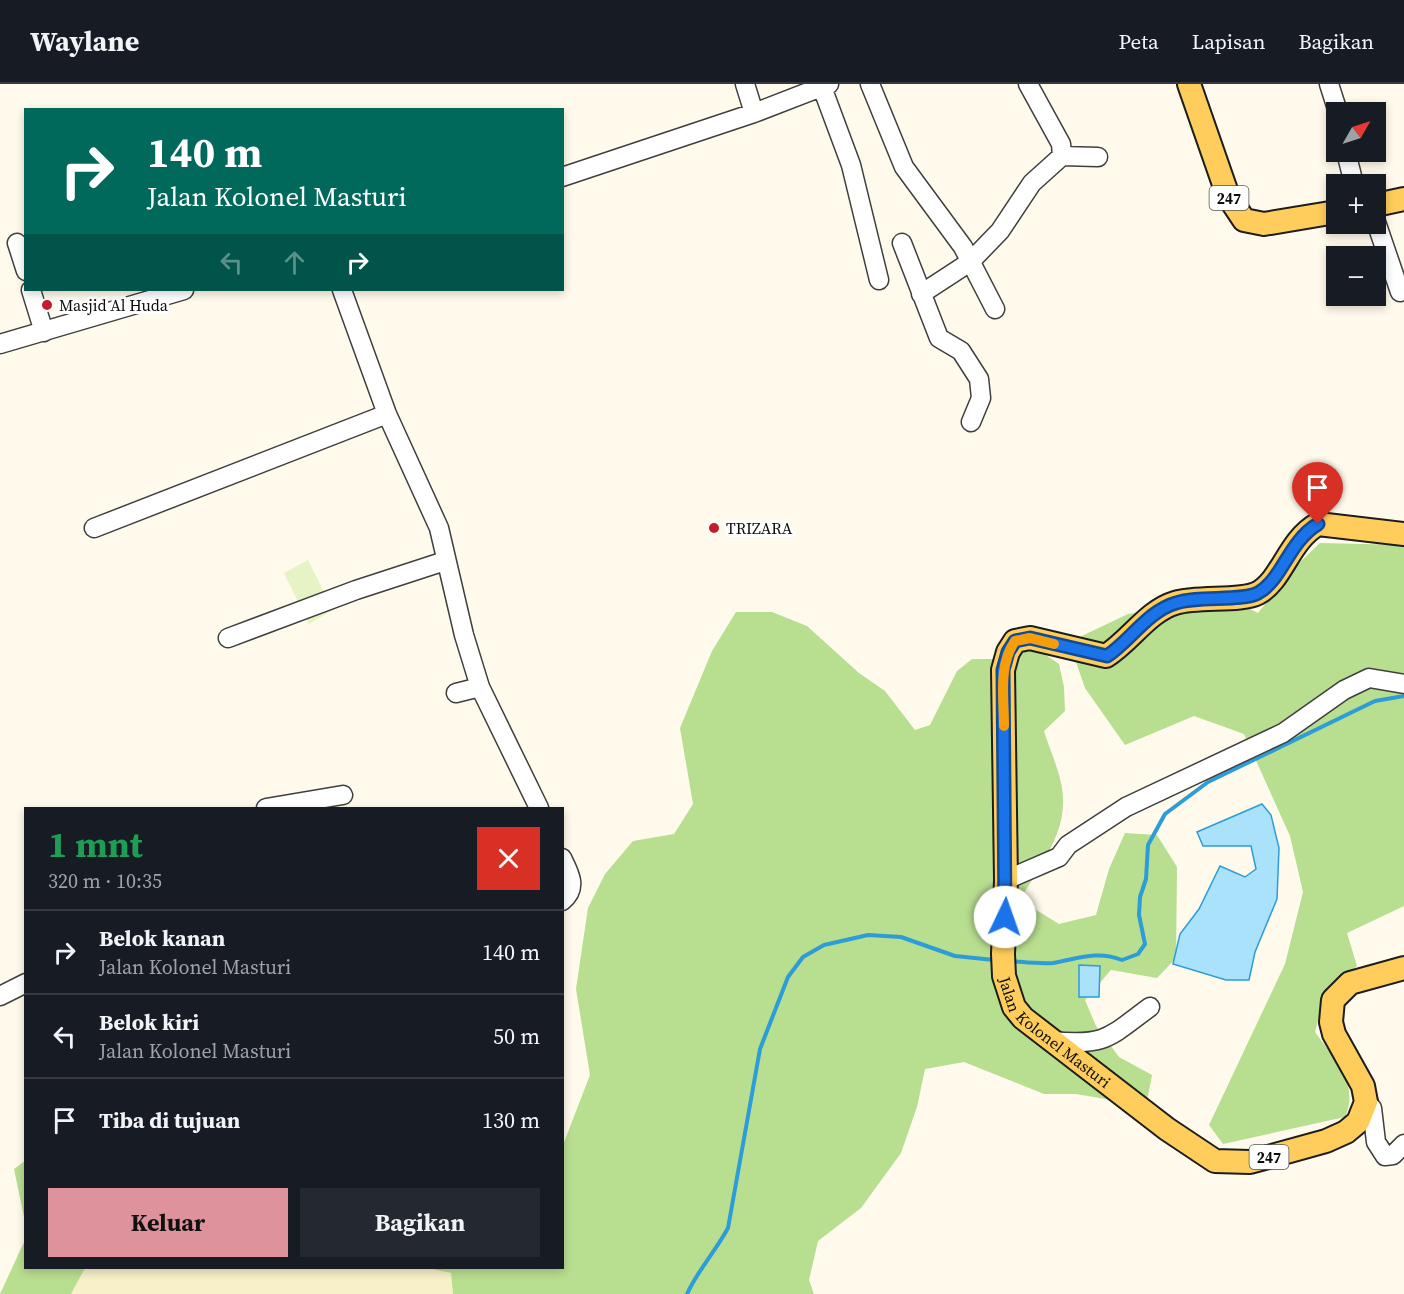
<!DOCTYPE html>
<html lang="id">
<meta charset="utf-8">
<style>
body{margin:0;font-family:"Source Serif 4",serif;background:#242831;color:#f1f3f6;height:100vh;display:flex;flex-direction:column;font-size:22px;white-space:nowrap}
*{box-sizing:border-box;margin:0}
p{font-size:20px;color:#9ea1a6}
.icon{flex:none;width:33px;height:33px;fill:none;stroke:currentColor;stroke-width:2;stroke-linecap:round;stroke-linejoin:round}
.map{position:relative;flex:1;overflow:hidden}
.drawer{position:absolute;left:24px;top:723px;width:540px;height:462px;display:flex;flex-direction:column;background:#171b24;border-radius:0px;box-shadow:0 3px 9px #0003}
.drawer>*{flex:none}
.hud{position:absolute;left:24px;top:24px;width:540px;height:183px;border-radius:0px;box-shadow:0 3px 9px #0003;background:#00695c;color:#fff;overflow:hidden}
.needle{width:39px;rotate:51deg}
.tools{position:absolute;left:1326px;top:18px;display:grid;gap:12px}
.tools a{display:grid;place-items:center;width:60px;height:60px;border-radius:0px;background:#171b24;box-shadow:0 3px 9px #0003;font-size:30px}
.pin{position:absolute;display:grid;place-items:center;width:51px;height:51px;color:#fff;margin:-62px -26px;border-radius:50% 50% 50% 0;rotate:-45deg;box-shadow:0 0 6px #0007}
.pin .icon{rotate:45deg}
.me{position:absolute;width:66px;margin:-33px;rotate:3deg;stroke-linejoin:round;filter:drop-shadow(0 0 4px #0008)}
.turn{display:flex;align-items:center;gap:21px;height:126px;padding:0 24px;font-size:27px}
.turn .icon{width:78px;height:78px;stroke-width:2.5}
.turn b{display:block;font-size:42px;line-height:51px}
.lanes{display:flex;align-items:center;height:57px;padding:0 24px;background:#0003;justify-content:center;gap:30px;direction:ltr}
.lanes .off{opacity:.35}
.round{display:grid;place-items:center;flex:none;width:63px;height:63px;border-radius:0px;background:#242831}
.headline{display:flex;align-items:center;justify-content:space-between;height:102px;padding:0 24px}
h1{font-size:36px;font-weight:700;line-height:45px;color:#1e9e55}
.cta{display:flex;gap:12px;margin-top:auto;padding:12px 24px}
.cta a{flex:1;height:69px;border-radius:0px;background:#de929c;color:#111;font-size:24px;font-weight:700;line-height:69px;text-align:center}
.cta a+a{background:#242831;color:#f1f3f6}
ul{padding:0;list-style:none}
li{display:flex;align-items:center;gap:18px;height:84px;padding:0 24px;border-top:2px solid #363941}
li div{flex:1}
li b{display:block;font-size:22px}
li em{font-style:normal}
header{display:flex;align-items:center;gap:36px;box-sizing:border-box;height:84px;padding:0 30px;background:#171b24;border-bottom:2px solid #363941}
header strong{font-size:28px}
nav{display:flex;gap:33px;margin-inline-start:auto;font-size:21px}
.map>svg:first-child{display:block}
</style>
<header>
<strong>Waylane</strong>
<nav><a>Peta</a><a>Lapisan</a><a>Bagikan</a></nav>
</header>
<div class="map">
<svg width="1404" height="1210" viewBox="0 0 1404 1210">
<rect width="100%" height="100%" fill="#fffaeb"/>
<path fill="#f7f0c9" d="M85 1184H427L451 1189 453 1210H71Z"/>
<path fill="#b8de90" d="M1320 459 1404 461V822L1347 849 1357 882 1325 908 1315 948C1334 975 1360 999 1345 1033L1223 1060 1209 1041 1285 880 1303 808 1290 752 1244 650 1194 632 1125 661 1085 604 1069 558 1128 530 1152 526 1187 503 1220 510 1258 529 1298 480Z
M736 528H772L807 542 859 589 885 607 915 646 930 641 957 587 972 575H1007L1020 567H1040L1059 580 1064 603 1065 627 1044 647C1051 670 1064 695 1063 719 1063 754 1037 786 1020 816L1059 840 1096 831 1109 785 1125 749 1157 751 1177 783 1176 874 1157 894 1111 886 1085 916 1096 942 1119 973 1152 991 1146 1022 1076 1010H1044L964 978 925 985 917 1023 901 1069 861 1124 818 1157 809 1196 814 1210H453L451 1189 427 1184H562L563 1061 590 991 576 905 588 824 605 790 633 757 674 750 693 720 680 644 712 567Z
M25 1077V1138L14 1085Z
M25 1156 26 1184H85L71 1210H0Z"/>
<path fill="#e5f3c5" d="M308 476 333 526 309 540 284 489Z"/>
<path fill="#abe2fb" stroke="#2d9dd7" stroke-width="1.5" d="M1262 720 1271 731 1279 764 1277 815 1255 868 1249 896H1226L1173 880 1180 850 1199 825 1220 782 1245 793 1256 785 1251 762H1203L1197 748Z
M1079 881 1100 882 1099 913H1079Z"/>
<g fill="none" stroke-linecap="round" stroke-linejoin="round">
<path stroke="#2d9dd7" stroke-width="4" d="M1011 877C1024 878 1039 880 1053 879 1077 875 1097 866 1122 876L1138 870 1145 860 1139 831 1140 813 1146 795 1148 761 1165 730 1208 698 1375 617 1404 612
M687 1210C698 1186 715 1168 728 1144L760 965 788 893 803 873 824 861 868 851 901 853 955 872 994 876"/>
<defs>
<path id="minor" d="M745 0 754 29
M870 0 904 83 963 163 995 225
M1028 0 1061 60 1062 72
M1329 0 1338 28
M822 3 851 81 879 196
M1346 68 1354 100
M562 93 754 29 829 0
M1376 138 1400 208
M17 159 26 187
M902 159 939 254 961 267 979 295 981 314 971 338
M31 206 44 248
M342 206 387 330 439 444 464 551 480 603 539 724
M921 210 970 178 1000 147 1032 99 1062 72 1098 73
M0 260 184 206
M94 444 387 330
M228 554 356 506 445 477
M456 609 480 603
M266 724 343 711
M562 774C570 790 578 804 562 817
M1006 796 1059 773 1068 761 1126 723 1283 649 1344 606 1369 594 1404 600
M0 912 26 899
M1052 957C1106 962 1108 954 1150 923
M1366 1018 1372 1024 1376 1058 1385 1072 1393 1071 1404 1060"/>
<g id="major">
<path d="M1189 0 1228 112 1244 136 1264 140 1336 128"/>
<path d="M1376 121 1404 115"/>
<path id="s1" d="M1404 450 1318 440C1288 457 1283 495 1258 509 1241 518 1198 512 1175 519 1148 527 1130 557 1106 572L1030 554 1015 557 1008 568 1003 586 1006 796 1003 870 1004 892 1014 923 1023 934 1167 1045 1215 1077 1250 1078 1326 1057 1346 1048 1358 1038 1366 1018 1363 1002 1334 950 1331 938 1333 916 1350 899 1404 884"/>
</g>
</defs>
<use href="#minor" stroke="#3f3f3f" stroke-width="21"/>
<use href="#major" stroke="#1d1d1d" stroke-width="26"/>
<use href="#minor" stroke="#fff" stroke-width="18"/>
<use href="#major" stroke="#ffcd5b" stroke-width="22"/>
</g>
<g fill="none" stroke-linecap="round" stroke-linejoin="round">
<defs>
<path id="route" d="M1005 833 1003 586 1008 568 1015 557 1030 554 1107 572C1130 557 1148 527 1176 519 1198 511 1241 518 1258 509 1283 495 1288 458 1318 440"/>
</defs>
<use href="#route" stroke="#114b97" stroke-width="15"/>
<use href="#route" stroke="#1a73e8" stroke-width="10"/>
<path stroke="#f59e0b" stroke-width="10" d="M1004 642C1004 613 998 582 1015 557L1030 554 1054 560"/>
</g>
<g fill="#c61b2d" stroke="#fff" stroke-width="2">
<circle cx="47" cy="221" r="6"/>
<circle cx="714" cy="444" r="6"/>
</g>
<g text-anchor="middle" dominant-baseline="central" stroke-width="6" stroke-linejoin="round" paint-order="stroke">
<g fill="#fff" stroke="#555" stroke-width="1.5">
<rect x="1209.5" y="102" width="39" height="24" rx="4.5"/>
<rect x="1249.5" y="1061" width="39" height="24" rx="4.5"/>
</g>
<g font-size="15" font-weight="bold" fill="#0c0c0c">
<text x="1229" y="114">247</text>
<text x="1269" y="1073">247</text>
</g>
<g font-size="16" fill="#0c0c0c" stroke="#fff" text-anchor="start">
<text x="59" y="221">Masjid Al Huda</text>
<text x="726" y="444">TRIZARA</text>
</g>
<g font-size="16" fill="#0c0c0c" stroke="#fff">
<text stroke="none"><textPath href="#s1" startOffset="860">Jalan Kolonel Masturi</textPath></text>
</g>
</g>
</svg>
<div class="tools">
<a><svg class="needle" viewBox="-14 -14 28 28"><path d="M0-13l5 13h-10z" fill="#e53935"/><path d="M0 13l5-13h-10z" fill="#9ea1a6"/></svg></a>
<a>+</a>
<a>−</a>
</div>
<div class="pin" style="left:1318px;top:440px;background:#d93025"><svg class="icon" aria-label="arrive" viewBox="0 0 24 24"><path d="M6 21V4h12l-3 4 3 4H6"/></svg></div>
<svg class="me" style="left:1005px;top:833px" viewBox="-20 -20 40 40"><circle r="19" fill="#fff"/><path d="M0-13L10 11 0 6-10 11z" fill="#1a73e8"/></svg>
<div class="hud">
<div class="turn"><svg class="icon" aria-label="right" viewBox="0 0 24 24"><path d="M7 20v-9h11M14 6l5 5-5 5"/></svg><div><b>140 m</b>Jalan Kolonel Masturi</div></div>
<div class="lanes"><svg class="icon off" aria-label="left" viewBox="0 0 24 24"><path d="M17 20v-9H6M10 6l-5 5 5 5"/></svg><svg class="icon off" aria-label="ahead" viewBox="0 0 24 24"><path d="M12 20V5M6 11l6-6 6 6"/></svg><svg class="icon" aria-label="right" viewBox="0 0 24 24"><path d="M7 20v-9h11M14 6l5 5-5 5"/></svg></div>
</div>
<section class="drawer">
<div class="headline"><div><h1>1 mnt</h1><p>320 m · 10:35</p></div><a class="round" style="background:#d93025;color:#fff"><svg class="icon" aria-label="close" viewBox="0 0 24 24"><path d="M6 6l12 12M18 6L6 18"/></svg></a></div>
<ul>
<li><svg class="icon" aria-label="right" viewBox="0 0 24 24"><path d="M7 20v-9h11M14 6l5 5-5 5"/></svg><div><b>Belok kanan</b><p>Jalan Kolonel Masturi</p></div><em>140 m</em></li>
<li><svg class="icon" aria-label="left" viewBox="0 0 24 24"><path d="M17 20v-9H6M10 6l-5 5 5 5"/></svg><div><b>Belok kiri</b><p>Jalan Kolonel Masturi</p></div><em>50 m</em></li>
<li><svg class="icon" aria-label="arrive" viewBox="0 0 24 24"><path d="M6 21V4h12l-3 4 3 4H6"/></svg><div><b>Tiba di tujuan</b></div><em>130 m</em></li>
</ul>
<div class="cta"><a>Keluar</a><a>Bagikan</a></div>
</section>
</div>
